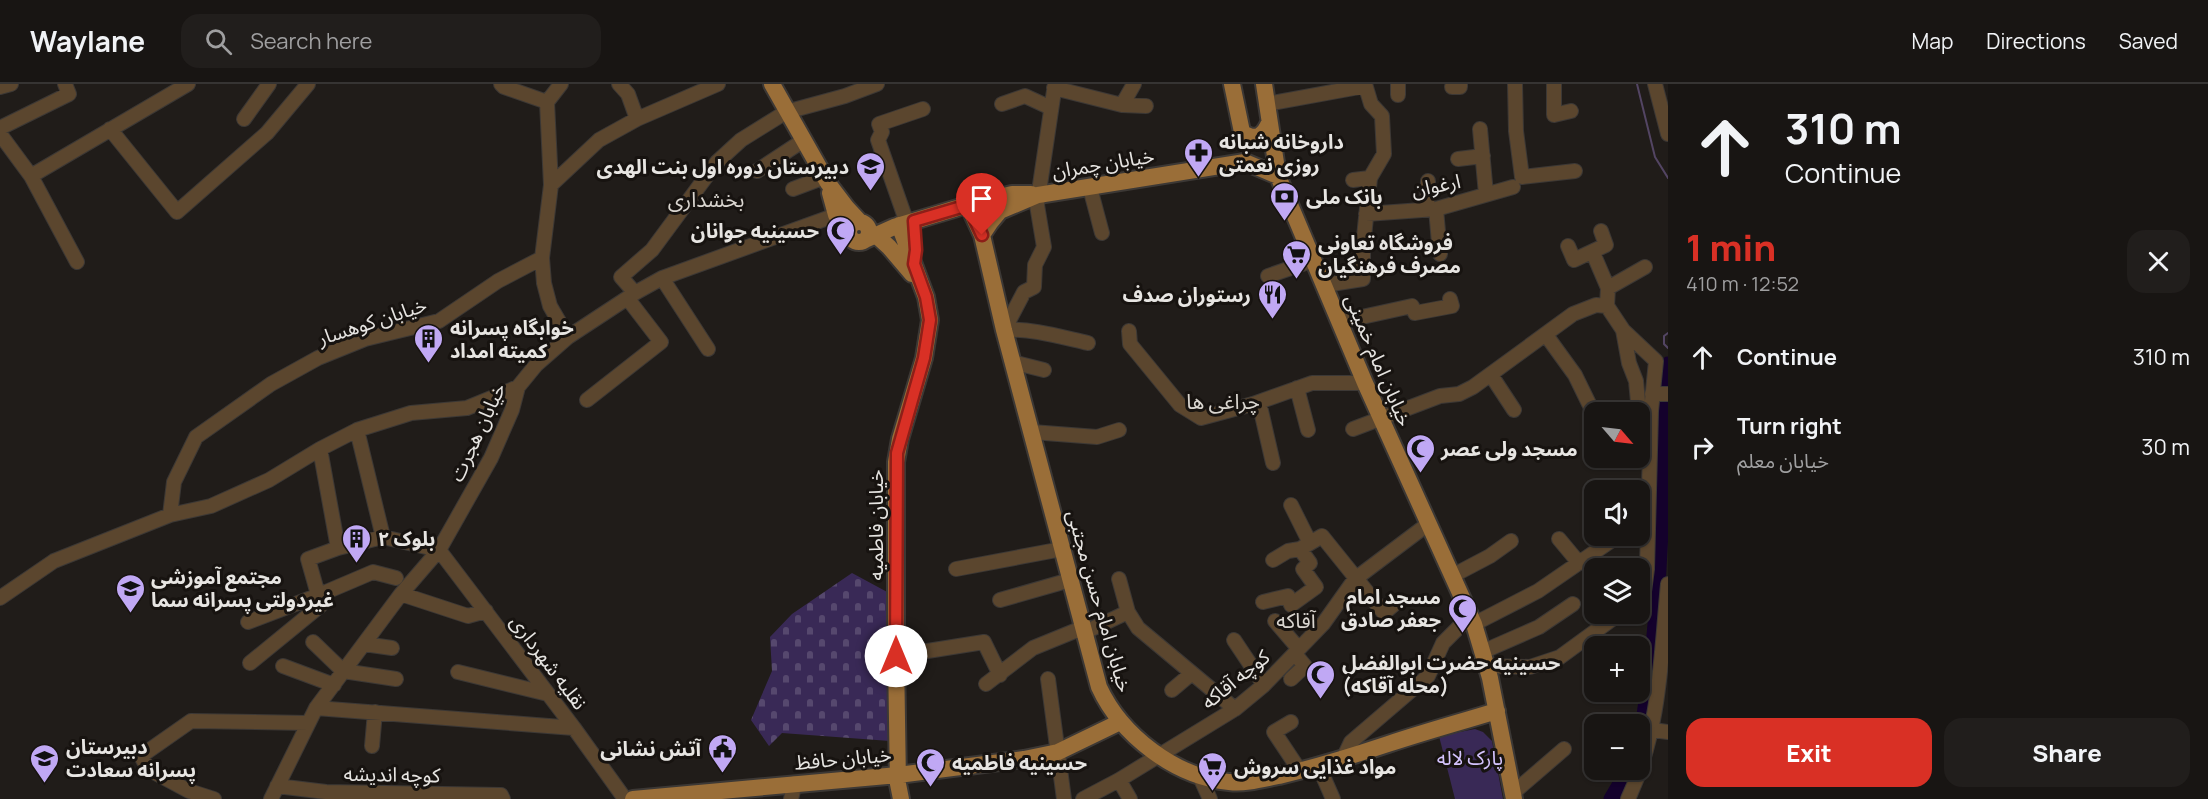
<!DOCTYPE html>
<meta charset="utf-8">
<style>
body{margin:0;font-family:Manrope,"Noto Sans Arabic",sans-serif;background:#211e1c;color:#f1f3f6;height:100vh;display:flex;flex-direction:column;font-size:22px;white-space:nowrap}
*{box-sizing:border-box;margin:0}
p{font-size:20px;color:#9f9fa0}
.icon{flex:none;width:33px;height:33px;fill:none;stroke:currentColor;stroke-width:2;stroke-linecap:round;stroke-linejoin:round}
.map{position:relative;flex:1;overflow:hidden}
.side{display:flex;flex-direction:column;background:#181513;width:540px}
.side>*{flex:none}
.hud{background:#181513;color:#f1f3f6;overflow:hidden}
.needle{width:39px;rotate:118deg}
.controls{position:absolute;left:1584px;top:318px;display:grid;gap:12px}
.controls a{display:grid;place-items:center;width:66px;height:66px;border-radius:12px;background:#181513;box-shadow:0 2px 4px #0004,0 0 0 2px #363433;font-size:30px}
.pin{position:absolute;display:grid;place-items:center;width:51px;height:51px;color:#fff;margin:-62px -26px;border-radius:50% 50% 50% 0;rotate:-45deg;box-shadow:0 0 6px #0007}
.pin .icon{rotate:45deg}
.me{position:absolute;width:66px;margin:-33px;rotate:0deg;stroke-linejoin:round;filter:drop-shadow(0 0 4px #0008)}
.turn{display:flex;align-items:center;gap:21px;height:126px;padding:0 18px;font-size:27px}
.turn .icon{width:78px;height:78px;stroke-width:2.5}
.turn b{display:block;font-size:42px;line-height:51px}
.round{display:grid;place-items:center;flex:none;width:63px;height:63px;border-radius:18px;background:#211e1c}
.head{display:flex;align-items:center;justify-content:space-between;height:102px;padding:0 18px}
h1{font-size:36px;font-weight:800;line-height:45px;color:#d93025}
.button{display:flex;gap:12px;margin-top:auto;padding:12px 18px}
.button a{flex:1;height:69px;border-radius:18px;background:#d93025;color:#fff;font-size:24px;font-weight:800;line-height:69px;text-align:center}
.button a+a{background:#211e1c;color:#f1f3f6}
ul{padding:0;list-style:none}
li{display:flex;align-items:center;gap:18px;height:90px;padding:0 18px}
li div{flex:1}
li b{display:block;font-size:22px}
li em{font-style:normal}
header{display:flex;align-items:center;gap:36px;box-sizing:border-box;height:84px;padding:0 30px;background:#181513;border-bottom:2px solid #363433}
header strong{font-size:28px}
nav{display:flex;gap:33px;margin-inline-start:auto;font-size:21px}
.search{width:420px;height:54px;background:#211e1c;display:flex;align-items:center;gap:15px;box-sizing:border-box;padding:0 21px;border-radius:18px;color:#9f9fa0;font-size:22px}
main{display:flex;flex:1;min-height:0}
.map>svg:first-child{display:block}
</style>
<header>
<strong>Waylane</strong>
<div class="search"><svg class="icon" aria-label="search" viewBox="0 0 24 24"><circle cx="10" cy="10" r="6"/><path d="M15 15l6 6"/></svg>Search here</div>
<nav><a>Map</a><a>Directions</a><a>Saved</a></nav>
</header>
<main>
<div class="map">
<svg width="1668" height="715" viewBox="0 0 1668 715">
<defs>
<pattern id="cemetery-stones" width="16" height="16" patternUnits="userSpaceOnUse" patternTransform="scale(1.5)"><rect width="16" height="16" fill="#392956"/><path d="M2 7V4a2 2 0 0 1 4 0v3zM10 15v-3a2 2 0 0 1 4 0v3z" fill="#56486e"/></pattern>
</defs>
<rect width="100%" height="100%" fill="#201c19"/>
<path fill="url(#cemetery-stones)" d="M852 489 889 509 890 657 782 649 769 662 751 636 772 587 770 553 792 530Z"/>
<path fill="#392956" d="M1475 645 1483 648 1492 657 1503 715H1455L1439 652Z"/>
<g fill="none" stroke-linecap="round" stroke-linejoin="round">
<path stroke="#534563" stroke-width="2" d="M1637 0 1655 73 1668 94
M1668 249 1664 252V260L1668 264"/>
<path stroke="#14012c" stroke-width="15" d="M1640 656C1652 585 1659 514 1661 441 1663 388 1659 334 1668 280
M1611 715 1628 686"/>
<defs>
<path id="minor" d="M501 0 504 3 547 18
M561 0 547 18 551 101 542 174 544 199 550 222 568 253
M619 0 628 10 637 35
M1398 0V11
M1515 0 1516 47 1522 93 1575 87
M1554 0V31L1571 27
M1655 0 1668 50
M0 3 11 0
M1452 3H1460V0
M1054 4 1122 21 1134 0
M1002 20 1025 12 1051 24
M1266 20 1365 2
M1122 21 1146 22
M244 35 269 0
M0 44 69 10 65 0
M110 45 177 128 267 49 308 0
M1480 45 1486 110
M0 50 31 92 188 0
M1458 75 1483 72
M757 87 804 56
M31 92 77 178
M1353 96 1370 94
M551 101 599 56 637 35 718 0
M1090 104 1102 149
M793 105 825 93
M1427 125 1428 97
M1436 125 1440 170
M1366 130 1436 125 1513 103
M907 139 878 56 882 48 879 40 923 25
M1568 162 1574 176 1606 161 1601 147
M1593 169 1608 204
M1268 192 1314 176
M662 194 708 265
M1325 201 1363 195V163L1370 94 1384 70 1382 32 1371 20 1365 0
M635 209 621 193 652 166 717 78 741 56 786 28 845 12 877 0
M1607 222 1608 204 1645 183
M1339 238 1412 222 1415 229 1452 222 1450 215
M1004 246 1024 208 1034 203 1035 181 1044 163 1037 121 1055 0
M1004 246C1031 244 1061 253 1088 259
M1623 246 1629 279 1636 297 1639 328
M1129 247 1130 260 1180 321 1201 334 1253 320 1312 299H1365
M1546 251 1575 291 1594 330
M1012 278 1044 286
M1491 291 1514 326
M1297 304 1308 346
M1652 310H1668
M587 316 661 258 628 215
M1259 318 1273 379
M1353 345 1440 312 1459 310 1473 303 1573 230 1596 221 1607 222 1623 246 1656 277 1651 327 1647 485 1643 515 1640 517
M357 346 383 453
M1032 348 1097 353 1119 346
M320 365 338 464
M1291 421 1310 459
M170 431 174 398 196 353 271 300 318 274 365 255 439 237 498 197 542 174
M1559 455 1579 479
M1273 476 1288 467 1300 465 1322 452 1384 529 1397 518
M956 485 1062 465
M1452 492 1490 472 1511 457
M1119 495 1128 528 1138 544 1235 625
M401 510 468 532 486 527
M0 514 54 477 170 431 211 422 269 396 320 365 357 346 411 329 467 324 518 303
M1000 516 1070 496
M1263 518 1288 512 1291 521 1316 503 1303 485 1310 479 1300 465
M1275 537 1299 565
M248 538 319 511 373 488 396 494
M1474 540 1538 507 1618 452
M1083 549 1128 528
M1234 556 1264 601
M313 558 343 587 396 595
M364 560 392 564
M1482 568 1539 543 1573 520
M896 572 984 558 1000 591
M250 579 321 521 308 475 338 464 383 453 439 466 574 644 625 715
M283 582 334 601
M1487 582 1530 583 1560 573 1619 530
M458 588 548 610
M1048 595 1064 715
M1291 595 1305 582 1295 570
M986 600 1033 564 1082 544
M1172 606 1191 590
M316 624 574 644
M1291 638 1274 648 1300 687
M1653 646 1668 648
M372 662 375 628
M1343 675 1351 658 1428 592 1443 559 1470 532
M1319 683 1333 715
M1199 691 1210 715
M1119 696 1130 715
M277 702 326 708 501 711 503 715
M1513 709 1564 665
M214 715 189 707 148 685 141 672 191 637 308 639
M271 715 316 624 401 510 439 466 491 374 512 326 518 303 536 281 568 253 635 209 662 194 836 131
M791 715 795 699
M1083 715 1119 696 1235 625 1264 601 1323 540 1355 495 1428 440
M1628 715C1660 648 1661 573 1668 500"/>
<path id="major" d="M772 0 828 99 847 124 860 138
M1232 0 1242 48C1255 57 1263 53 1269 39
M1264 0 1278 92 1365 299 1474 540 1490 594 1514 715
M1245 78 1278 92
M830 109 836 131 849 148
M968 121 982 151 1004 246 1099 603C1121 651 1175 693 1229 698 1246 700 1263 695 1279 692 1316 683 1352 672 1388 660 1424 648 1460 638 1497 627
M849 148a10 10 0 1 1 20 0a10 10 0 1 1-20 0Z
M899 141 926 213 930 236 924 274 900 355 896 378V572L898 700 901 715
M982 151 990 139 1000 127 1038 111 1245 78
M877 152 889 163 912 190
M865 156 894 143 974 119 1012 110H1031
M633 715 898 691 1024 675 1058 668 1120 638"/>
</defs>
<use href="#minor" stroke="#3c3835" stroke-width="16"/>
<use href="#major" stroke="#3c3835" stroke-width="20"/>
<use href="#minor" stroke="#5b462e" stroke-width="14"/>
<use href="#major" stroke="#9a6e38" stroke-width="16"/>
</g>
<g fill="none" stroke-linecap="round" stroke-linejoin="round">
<defs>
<path id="route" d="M896 572 897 369 924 274 930 236 926 213 914 180 916 166 914 137 968 121 982 151"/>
</defs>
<use href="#route" stroke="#8d1f18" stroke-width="15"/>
<use href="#route" stroke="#d93025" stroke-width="10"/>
</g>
<defs>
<symbol id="pharmacy-pin" viewBox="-11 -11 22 30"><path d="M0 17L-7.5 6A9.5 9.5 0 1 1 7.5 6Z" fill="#c0a8f4" stroke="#171310"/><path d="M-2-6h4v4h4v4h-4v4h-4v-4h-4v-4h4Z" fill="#111"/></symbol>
<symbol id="school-pin" viewBox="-11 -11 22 30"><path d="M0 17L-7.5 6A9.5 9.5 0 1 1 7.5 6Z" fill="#c0a8f4" stroke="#171310"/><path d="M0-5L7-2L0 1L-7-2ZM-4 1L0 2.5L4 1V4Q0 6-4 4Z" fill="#111"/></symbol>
<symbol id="bank-pin" viewBox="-11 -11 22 30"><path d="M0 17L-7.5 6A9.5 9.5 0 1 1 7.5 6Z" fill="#c0a8f4" stroke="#171310"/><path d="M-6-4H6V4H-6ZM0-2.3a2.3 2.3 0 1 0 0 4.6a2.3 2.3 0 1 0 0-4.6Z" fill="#111"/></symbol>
<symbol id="mosque-pin" viewBox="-11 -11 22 30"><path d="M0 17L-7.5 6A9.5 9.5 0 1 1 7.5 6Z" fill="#c0a8f4" stroke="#171310"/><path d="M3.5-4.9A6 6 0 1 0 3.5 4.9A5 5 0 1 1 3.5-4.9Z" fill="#111"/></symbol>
<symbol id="supermarket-pin" viewBox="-11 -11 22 30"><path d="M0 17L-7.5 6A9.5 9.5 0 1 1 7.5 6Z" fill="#c0a8f4" stroke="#171310"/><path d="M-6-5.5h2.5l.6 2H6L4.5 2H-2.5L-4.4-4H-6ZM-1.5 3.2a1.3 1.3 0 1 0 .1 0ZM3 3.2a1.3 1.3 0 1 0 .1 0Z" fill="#111"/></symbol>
<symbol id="restaurant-pin" viewBox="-11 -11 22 30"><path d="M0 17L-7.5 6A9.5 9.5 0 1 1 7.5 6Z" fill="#c0a8f4" stroke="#171310"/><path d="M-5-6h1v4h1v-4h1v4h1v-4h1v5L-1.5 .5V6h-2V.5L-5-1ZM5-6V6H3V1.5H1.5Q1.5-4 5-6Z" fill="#111"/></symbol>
<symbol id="building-pin" viewBox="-11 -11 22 30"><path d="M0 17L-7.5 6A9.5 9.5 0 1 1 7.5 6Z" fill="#c0a8f4" stroke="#171310"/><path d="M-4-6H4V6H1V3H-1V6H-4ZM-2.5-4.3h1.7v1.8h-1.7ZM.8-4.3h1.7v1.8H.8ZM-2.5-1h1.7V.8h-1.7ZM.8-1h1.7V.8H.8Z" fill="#111"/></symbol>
<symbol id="civic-pin" viewBox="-11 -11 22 30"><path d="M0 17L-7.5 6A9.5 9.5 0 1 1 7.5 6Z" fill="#c0a8f4" stroke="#171310"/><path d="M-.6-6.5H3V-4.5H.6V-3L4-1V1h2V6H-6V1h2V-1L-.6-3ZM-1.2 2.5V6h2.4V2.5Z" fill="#111"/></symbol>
</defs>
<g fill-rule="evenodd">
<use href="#pharmacy-pin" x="1182" y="52" width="33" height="45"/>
<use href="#school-pin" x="854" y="66" width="33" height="45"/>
<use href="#bank-pin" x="1268" y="96" width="33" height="45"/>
<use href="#mosque-pin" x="824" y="130" width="33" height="45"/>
<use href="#supermarket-pin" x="1280" y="154" width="33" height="45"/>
<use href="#restaurant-pin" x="1256" y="194" width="33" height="45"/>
<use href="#building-pin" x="412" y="238" width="33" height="45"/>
<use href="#mosque-pin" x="1404" y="348" width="33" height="45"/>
<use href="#building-pin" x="340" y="438" width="33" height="45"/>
<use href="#school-pin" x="114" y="488" width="33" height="45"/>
<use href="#mosque-pin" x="1446" y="508" width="33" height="45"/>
<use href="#mosque-pin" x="1304" y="574" width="33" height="45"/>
<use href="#civic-pin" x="706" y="648" width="33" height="45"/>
<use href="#school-pin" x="28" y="658" width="33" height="45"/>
<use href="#mosque-pin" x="914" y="662" width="33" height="45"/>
<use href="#supermarket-pin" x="1196" y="666" width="33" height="45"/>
</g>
<g text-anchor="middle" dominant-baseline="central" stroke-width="6" stroke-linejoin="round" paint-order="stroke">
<g font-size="20" font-weight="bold" fill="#e7e5e2" stroke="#171310" text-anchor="start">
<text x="1219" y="57">داروخانه شبانه<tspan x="1219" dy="23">روزی نعمتی</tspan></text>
<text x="849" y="82" text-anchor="end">دبیرستان دوره اول بنت الهدی</text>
<text x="1306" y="112">بانک ملی</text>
<text x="819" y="146" text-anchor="end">حسینیه جوانان</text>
<text x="1318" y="158">فروشگاه تعاونی<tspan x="1318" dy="23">مصرف فرهنگیان</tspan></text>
<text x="1251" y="210" text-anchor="end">رستوران صدف</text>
<text x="450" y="243">خوابگاه پسرانه<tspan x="450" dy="23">کمیته امداد</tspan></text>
<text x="1441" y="364">مسجد ولی عصر</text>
<text x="378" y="454">بلوک ۲</text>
<text x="151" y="492">مجتمع آموزشی<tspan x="151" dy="23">غیردولتی پسرانه سما</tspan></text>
<text x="1441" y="512" text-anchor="end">مسجد امام<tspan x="1441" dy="23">جعفر صادق</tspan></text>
<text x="1342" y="578">حسینیه حضرت ابوالفضل<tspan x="1342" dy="23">(محله آقاکه)</tspan></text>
<text x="66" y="662">دبیرستان<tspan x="66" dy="23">پسرانه سعادت</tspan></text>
<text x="701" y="664" text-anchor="end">آتش نشانی</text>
<text x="952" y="678">حسینیه فاطمیه</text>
<text x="1234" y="682">مواد غذایی سروش</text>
</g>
<g font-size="20" fill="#e7e5e2" stroke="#171310">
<text transform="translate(1103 79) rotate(-9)">خیابان چمران</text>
<text transform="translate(1436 101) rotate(-11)">ارغوان</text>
<text transform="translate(372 237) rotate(-18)">خیابان کوهسار</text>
<text transform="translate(1379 276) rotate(67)">خیابان امام خمینی</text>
<text transform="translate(477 348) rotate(-65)">خیابان هجرت</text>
<text transform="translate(875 441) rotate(-90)">خیابان فاطمیه</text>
<text transform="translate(1100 517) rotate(74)">خیابان امام حسن مجتبی</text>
<text transform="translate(549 578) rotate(53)">نقلیه شهرداری</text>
<text transform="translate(1235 595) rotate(-39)">کوچه آقاکه</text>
<text transform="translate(843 674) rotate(-5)">خیابان حافظ</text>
<text transform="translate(392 690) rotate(1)">کوچه اندیشه</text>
</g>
<g font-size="20" fill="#d4c3fd" stroke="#171310">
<text x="1470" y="673">پارک لاله</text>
</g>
<g font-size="21" fill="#dad6d0" stroke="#171310">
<text x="706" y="115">بخشداری</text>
<text x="1223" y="317">چراغی ها</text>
<text x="1296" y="536">آقاکه</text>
</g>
</g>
</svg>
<div class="controls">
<a><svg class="needle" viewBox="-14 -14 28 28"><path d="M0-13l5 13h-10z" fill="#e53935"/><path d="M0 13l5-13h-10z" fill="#9f9fa0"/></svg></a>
<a><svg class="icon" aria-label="sound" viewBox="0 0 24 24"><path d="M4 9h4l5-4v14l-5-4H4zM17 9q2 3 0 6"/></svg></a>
<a><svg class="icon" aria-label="layers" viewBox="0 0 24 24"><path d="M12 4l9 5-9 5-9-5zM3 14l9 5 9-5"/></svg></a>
<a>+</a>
<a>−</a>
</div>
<div class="pin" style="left:982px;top:151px;background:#d93025"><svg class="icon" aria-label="arrive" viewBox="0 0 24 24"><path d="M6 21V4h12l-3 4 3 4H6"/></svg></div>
<svg class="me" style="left:896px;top:572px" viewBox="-20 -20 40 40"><circle r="19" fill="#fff"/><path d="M0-13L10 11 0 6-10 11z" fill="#d93025"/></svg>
</div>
<section class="side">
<div class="hud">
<div class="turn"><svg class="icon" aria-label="ahead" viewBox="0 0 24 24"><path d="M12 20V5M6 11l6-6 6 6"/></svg><div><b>310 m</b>Continue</div></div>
</div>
<div class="head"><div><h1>1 min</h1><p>410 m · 12:52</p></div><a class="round"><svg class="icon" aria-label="close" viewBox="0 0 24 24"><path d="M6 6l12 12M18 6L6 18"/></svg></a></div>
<ul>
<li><svg class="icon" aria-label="ahead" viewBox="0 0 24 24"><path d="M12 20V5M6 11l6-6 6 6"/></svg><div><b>Continue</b></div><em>310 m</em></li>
<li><svg class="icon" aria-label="right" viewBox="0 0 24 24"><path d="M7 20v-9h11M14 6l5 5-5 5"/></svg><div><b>Turn right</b><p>خیابان معلم</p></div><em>30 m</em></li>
</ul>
<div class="button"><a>Exit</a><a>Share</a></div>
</section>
</main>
